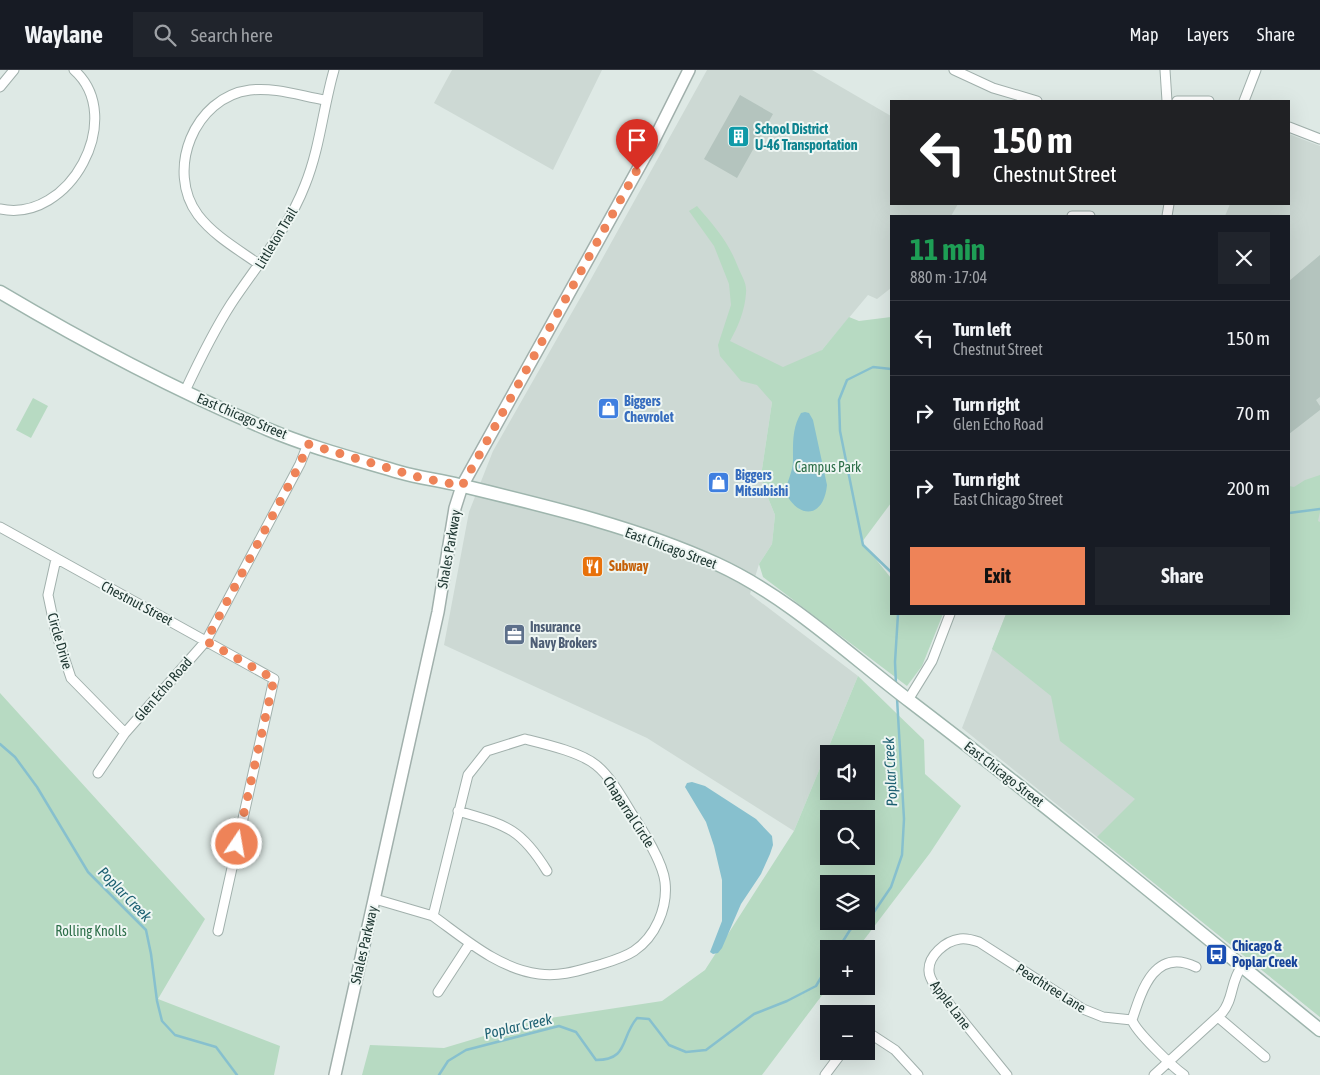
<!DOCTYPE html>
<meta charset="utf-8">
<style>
body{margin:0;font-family:"Asap Condensed",sans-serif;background:#20242c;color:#f1f3f6;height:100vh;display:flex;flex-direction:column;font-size:19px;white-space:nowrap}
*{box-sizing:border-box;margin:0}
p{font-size:16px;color:#9ea1a6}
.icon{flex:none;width:28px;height:28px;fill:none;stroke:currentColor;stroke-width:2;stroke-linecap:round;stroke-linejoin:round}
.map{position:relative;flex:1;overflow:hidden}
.sheet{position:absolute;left:890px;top:145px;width:400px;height:400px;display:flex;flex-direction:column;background:#171b24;border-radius:0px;box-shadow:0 5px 20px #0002}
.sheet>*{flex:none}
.hud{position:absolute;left:890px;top:30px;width:400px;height:105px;border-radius:0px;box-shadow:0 5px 20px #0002;background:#202124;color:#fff;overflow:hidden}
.controls{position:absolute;left:820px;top:675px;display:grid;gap:10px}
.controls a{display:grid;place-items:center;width:55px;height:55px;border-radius:0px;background:#171b24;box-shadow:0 5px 20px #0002;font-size:25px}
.pin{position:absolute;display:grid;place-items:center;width:42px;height:42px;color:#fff;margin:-51px -21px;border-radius:50% 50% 50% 0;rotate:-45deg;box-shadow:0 0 5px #0007}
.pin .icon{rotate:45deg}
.me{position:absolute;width:55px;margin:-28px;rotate:12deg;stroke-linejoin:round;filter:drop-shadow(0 0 4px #0008)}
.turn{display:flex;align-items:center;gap:18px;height:105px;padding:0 20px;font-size:22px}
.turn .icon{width:65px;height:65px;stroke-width:2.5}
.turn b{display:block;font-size:35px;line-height:42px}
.round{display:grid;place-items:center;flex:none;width:52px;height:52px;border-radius:0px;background:#20242c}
.overview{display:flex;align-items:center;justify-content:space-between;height:85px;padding:0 20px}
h1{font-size:30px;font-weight:700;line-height:38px;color:#1e9e55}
.button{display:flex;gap:10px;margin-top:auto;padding:10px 20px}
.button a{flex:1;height:58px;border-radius:0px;background:#ee8358;color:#111;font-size:20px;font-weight:700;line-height:58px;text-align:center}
.button a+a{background:#20242c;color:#f1f3f6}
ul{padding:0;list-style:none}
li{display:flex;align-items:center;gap:15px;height:75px;padding:0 20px;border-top:1px solid #363941}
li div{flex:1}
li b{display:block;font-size:19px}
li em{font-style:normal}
header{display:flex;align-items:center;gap:30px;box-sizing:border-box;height:70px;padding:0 25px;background:#171b24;border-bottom:1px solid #363941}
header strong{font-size:24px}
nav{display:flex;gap:28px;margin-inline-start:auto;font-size:18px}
.search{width:350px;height:45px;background:#20242c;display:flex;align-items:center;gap:12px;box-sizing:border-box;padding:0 18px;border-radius:0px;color:#9ea1a6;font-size:19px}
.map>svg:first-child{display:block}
</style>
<header>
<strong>Waylane</strong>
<div class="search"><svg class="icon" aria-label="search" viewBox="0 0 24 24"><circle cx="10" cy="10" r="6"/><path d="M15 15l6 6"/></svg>Search here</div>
<nav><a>Map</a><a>Layers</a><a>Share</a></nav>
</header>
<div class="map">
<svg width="1320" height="1005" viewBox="0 0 1320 1005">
<rect width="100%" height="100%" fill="#dee9e5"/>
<path fill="#cdd9d4" d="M452 0H602L553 100 434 33Z
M707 0H812L891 46V134H958L951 146H891V218L877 229 868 225 822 280 772 332 761 406 764 418 775 445 772 474 759 494 750 524 858 606 794 761 647 668 444 575 469 442 493 381 591 209Z
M1289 64 1320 76V947L962 658 1006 544H1289V146H1225L1230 134H1289Z"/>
<path fill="#b7dac2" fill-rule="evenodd" d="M697 136C715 157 728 171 738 197 742 207 747 213 746 223 745 240 738 257 730 271L783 297 822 280 849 247 859 251 891 247V433L862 472 891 508V544H943L922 596 907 616 763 507 759 494 772 474 775 445 764 418 761 406 772 332 757 315 741 311 720 286 718 275 731 235 729 214 714 176 689 141Z
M33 328 48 336 31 368 16 360Z
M1320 405V442L1318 451 1320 452V947L1097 767 1135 729 1060 671 1051 626 992 579 1006 544H1289V416L1294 417 1305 410Z
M858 606 924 670 925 704 961 736 930 783 857 879H829V916L762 1005H362L370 975 444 978 537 950 662 931 705 900 794 761ZM829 684H866V721H829ZM829 749H866V786H829ZM829 814H866V851H829Z
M0 623 205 849 158 929 280 976 274 1005H0Z"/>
<path fill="#87c0ce" d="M805 342 809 343 813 350 827 415C824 447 800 451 785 422 787 412 793 401 793 391 793 374 792 358 801 343Z
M692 712 705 716 756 749 772 766 773 775 770 784 761 804 741 834 722 878 718 883 713 884 710 882 722 851V810L714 776 706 752 685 717 687 713Z"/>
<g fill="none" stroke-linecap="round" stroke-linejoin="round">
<path stroke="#87c0ce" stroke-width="2.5" d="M891 299 873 297 847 310 839 330 840 361 863 475 891 502
M1289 443 1320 439
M896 615 895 592 898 544
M0 674 15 687 37 717 88 802 146 860 151 884 157 931 162 951 175 965 216 977 237 1005
M866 848 874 842 891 817 902 785 904 749 897 628
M838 879 850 860 861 851
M439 1005 448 991 466 980 559 956 576 962 596 990C629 990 620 968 637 948L649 949 669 975 686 982 706 980 754 944 787 931 816 916 829 894"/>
</g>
<path fill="#b4c4be" d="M740 25 773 44 737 108 704 89Z
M1320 185V327L1316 330 1320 336V340L1289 364V211Z"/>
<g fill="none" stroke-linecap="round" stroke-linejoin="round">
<defs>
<path id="minor" d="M954 0 993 18 1037 31
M1165 0 1167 31
M0 17 14 0
M1177 31H1209
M1244 31 1256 0
M1289 57 1320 69
M0 139C70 154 127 47 74 0
M1072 146H1090
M1167 146 1169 134
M260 195C239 180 214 166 198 145 165 101 194 27 250 20 275 17 301 26 325 30
M185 321C199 291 213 262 231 234 257 195 288 159 305 115 320 78 323 38 334 0
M0 457 274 609 218 861
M56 489 48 525 56 563 71 608 125 663
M908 630 932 591 950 544
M525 669C545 674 580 682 596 695 611 707 622 728 632 744 643 761 663 792 665 812 668 838 655 867 634 881 625 887 612 891 602 894 580 900 562 907 539 904 499 899 465 869 433 846L468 705 487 681Z
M98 703 125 663 206 571 300 394 308 374
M458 741C505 755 520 757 547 801
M375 829 433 846
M438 922 470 873
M1218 947 1265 987
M1132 950C1142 919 1155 877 1196 897
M866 961 895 980 918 1005
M825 1005 843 981
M1007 1005 937 919C934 914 929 908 929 901 928 886 945 871 960 869 966 868 973 870 979 872L1083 939 1103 947 1132 950C1136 962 1173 997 1184 1005
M1154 1005 1222 943C1234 929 1230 912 1242 896"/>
<path id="tertiary" d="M335 1005 438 542 455 438 462 416 653 72 689 0"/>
<path id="secondary" d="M0 222C86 273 175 320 267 359 309 377 355 389 399 402 419 408 439 410 459 415 546 436 636 457 717 494 789 527 849 585 911 632 1050 738 1185 850 1320 960"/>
</defs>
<use href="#minor" stroke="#a1b0ac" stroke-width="11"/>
<use href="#tertiary" stroke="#a1b0ac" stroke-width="14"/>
<use href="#secondary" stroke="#9eb5ad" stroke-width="15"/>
<use href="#minor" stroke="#fff" stroke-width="9"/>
<use href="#tertiary" stroke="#fff" stroke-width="11"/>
<use href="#secondary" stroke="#fff" stroke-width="12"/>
</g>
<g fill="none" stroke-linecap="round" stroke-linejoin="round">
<path stroke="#ee8358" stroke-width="9" stroke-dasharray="0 16.2" d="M237 774 274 609 206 571 300 394 308 374 418 407 462 416 637 100"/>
</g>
<defs>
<symbol id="building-square" viewBox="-11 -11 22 22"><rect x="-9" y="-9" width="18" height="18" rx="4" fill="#0f9aa8" stroke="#eef6f3"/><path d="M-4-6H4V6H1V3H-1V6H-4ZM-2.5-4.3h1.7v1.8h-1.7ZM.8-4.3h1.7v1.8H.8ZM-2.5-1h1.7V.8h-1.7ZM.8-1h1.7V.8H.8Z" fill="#fff"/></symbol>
<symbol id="shop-square" viewBox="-11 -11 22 22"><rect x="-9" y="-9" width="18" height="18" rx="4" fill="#3f7fe0" stroke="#eef6f3"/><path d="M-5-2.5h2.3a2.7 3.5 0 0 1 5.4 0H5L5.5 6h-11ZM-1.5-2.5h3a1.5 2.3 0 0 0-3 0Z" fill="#fff"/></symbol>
<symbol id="restaurant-square" viewBox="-11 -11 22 22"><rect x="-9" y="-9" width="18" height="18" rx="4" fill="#e8710a" stroke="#eef6f3"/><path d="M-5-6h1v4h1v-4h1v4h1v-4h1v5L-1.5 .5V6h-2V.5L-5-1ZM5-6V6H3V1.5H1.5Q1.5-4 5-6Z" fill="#fff"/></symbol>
<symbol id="office-square" viewBox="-11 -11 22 22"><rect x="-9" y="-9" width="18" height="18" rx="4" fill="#5c6f8a" stroke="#eef6f3"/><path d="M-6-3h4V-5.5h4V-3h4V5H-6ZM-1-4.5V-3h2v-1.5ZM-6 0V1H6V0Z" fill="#fff"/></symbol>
<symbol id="bus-square" viewBox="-11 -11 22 22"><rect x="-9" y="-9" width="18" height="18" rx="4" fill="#1a4fb4" stroke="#eef6f3"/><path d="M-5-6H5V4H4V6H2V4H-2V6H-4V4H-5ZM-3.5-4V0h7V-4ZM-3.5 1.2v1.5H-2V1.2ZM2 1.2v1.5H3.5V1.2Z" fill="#fff"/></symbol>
</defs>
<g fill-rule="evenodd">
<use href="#building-square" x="726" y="54" width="25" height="25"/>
<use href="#shop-square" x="596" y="326" width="25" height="25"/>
<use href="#shop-square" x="706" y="400" width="25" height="25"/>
<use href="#restaurant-square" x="580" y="484" width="25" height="25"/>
<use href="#office-square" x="502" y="552" width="25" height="25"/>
<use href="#bus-square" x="1204" y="872" width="25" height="25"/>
</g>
<g text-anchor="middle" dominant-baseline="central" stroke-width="4" stroke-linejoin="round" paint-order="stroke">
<g font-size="14" font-weight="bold" fill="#0d838f" stroke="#eef6f3" text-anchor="start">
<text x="755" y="59">School District<tspan x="755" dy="16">U-46 Transportation</tspan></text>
</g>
<g font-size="14" fill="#203833" stroke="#eef6f3">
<text transform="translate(276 168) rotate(-59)">Littleton Trail</text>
<text transform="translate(242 346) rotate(23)">East Chicago Street</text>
<text transform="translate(671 478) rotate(20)">East Chicago Street</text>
<text transform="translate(449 479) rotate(-80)">Shales Parkway</text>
<text transform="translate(137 533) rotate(28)">Chestnut Street</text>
<text transform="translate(60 571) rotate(74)">Circle Drive</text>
<text transform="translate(163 619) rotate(-49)">Glen Echo Road</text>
<text transform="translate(1004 704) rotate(38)">East Chicago Street</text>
<text transform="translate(629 742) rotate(57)">Chaparral Circle</text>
<text transform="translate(364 875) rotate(-77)">Shales Parkway</text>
<text transform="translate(1051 918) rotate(32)">Peachtree Lane</text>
<text transform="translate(951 935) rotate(53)">Apple Lane</text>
</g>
<g font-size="14" font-weight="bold" fill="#366cbe" stroke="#eef6f3" text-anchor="start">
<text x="624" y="331">Biggers<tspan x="624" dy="16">Chevrolet</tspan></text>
<text x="735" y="405">Biggers<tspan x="735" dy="16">Mitsubishi</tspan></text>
</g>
<g font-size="14" fill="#2c6e48" stroke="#eef6f3">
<text x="828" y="397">Campus Park</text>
<text x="91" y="861">Rolling Knolls</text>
</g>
<g font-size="14" font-weight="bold" fill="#c56008" stroke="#eef6f3" text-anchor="start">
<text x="609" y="496">Subway</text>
</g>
<g font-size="14" font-weight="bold" fill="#4e5e75" stroke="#eef6f3" text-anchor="start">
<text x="530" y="557">Insurance<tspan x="530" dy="16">Navy Brokers</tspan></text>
</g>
<g font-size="14" font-weight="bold" fill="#164399" stroke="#eef6f3" text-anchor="start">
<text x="1232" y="876">Chicago &amp;<tspan x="1232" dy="16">Poplar Creek</tspan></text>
</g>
<g font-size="15" font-style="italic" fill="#1d6072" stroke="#eef6f3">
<text transform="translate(890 702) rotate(-93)">Poplar Creek</text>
<text transform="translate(125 824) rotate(46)">Poplar Creek</text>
<text transform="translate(518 956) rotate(-13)">Poplar Creek</text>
</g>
</g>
</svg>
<div class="controls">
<a><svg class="icon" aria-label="sound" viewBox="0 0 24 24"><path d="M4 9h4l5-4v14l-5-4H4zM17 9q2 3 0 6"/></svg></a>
<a><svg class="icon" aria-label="search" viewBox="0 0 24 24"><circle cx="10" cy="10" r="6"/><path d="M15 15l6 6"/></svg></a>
<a><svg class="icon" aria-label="layers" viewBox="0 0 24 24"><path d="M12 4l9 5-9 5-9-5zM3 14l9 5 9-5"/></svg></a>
<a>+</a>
<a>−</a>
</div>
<div class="pin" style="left:637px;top:100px;background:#d93025"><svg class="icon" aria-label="arrive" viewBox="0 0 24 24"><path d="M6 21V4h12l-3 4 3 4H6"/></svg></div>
<svg class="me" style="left:237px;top:774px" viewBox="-20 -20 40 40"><circle r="17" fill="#ee8358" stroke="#fff" stroke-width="3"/><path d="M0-11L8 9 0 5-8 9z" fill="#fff"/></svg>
<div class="hud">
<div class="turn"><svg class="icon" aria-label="left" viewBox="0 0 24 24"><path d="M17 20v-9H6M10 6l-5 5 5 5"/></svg><div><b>150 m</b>Chestnut Street</div></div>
</div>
<section class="sheet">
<div class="overview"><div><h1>11 min</h1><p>880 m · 17:04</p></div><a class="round"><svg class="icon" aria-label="close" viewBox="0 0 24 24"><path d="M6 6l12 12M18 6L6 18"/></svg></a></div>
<ul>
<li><svg class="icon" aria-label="left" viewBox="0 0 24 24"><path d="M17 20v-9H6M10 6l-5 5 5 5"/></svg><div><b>Turn left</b><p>Chestnut Street</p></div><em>150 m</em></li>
<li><svg class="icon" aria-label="right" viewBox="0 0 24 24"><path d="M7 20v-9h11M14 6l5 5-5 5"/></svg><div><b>Turn right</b><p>Glen Echo Road</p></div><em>70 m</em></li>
<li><svg class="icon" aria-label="right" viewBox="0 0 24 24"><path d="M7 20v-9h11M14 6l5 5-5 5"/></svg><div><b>Turn right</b><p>East Chicago Street</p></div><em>200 m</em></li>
</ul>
<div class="button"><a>Exit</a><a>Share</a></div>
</section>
</div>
